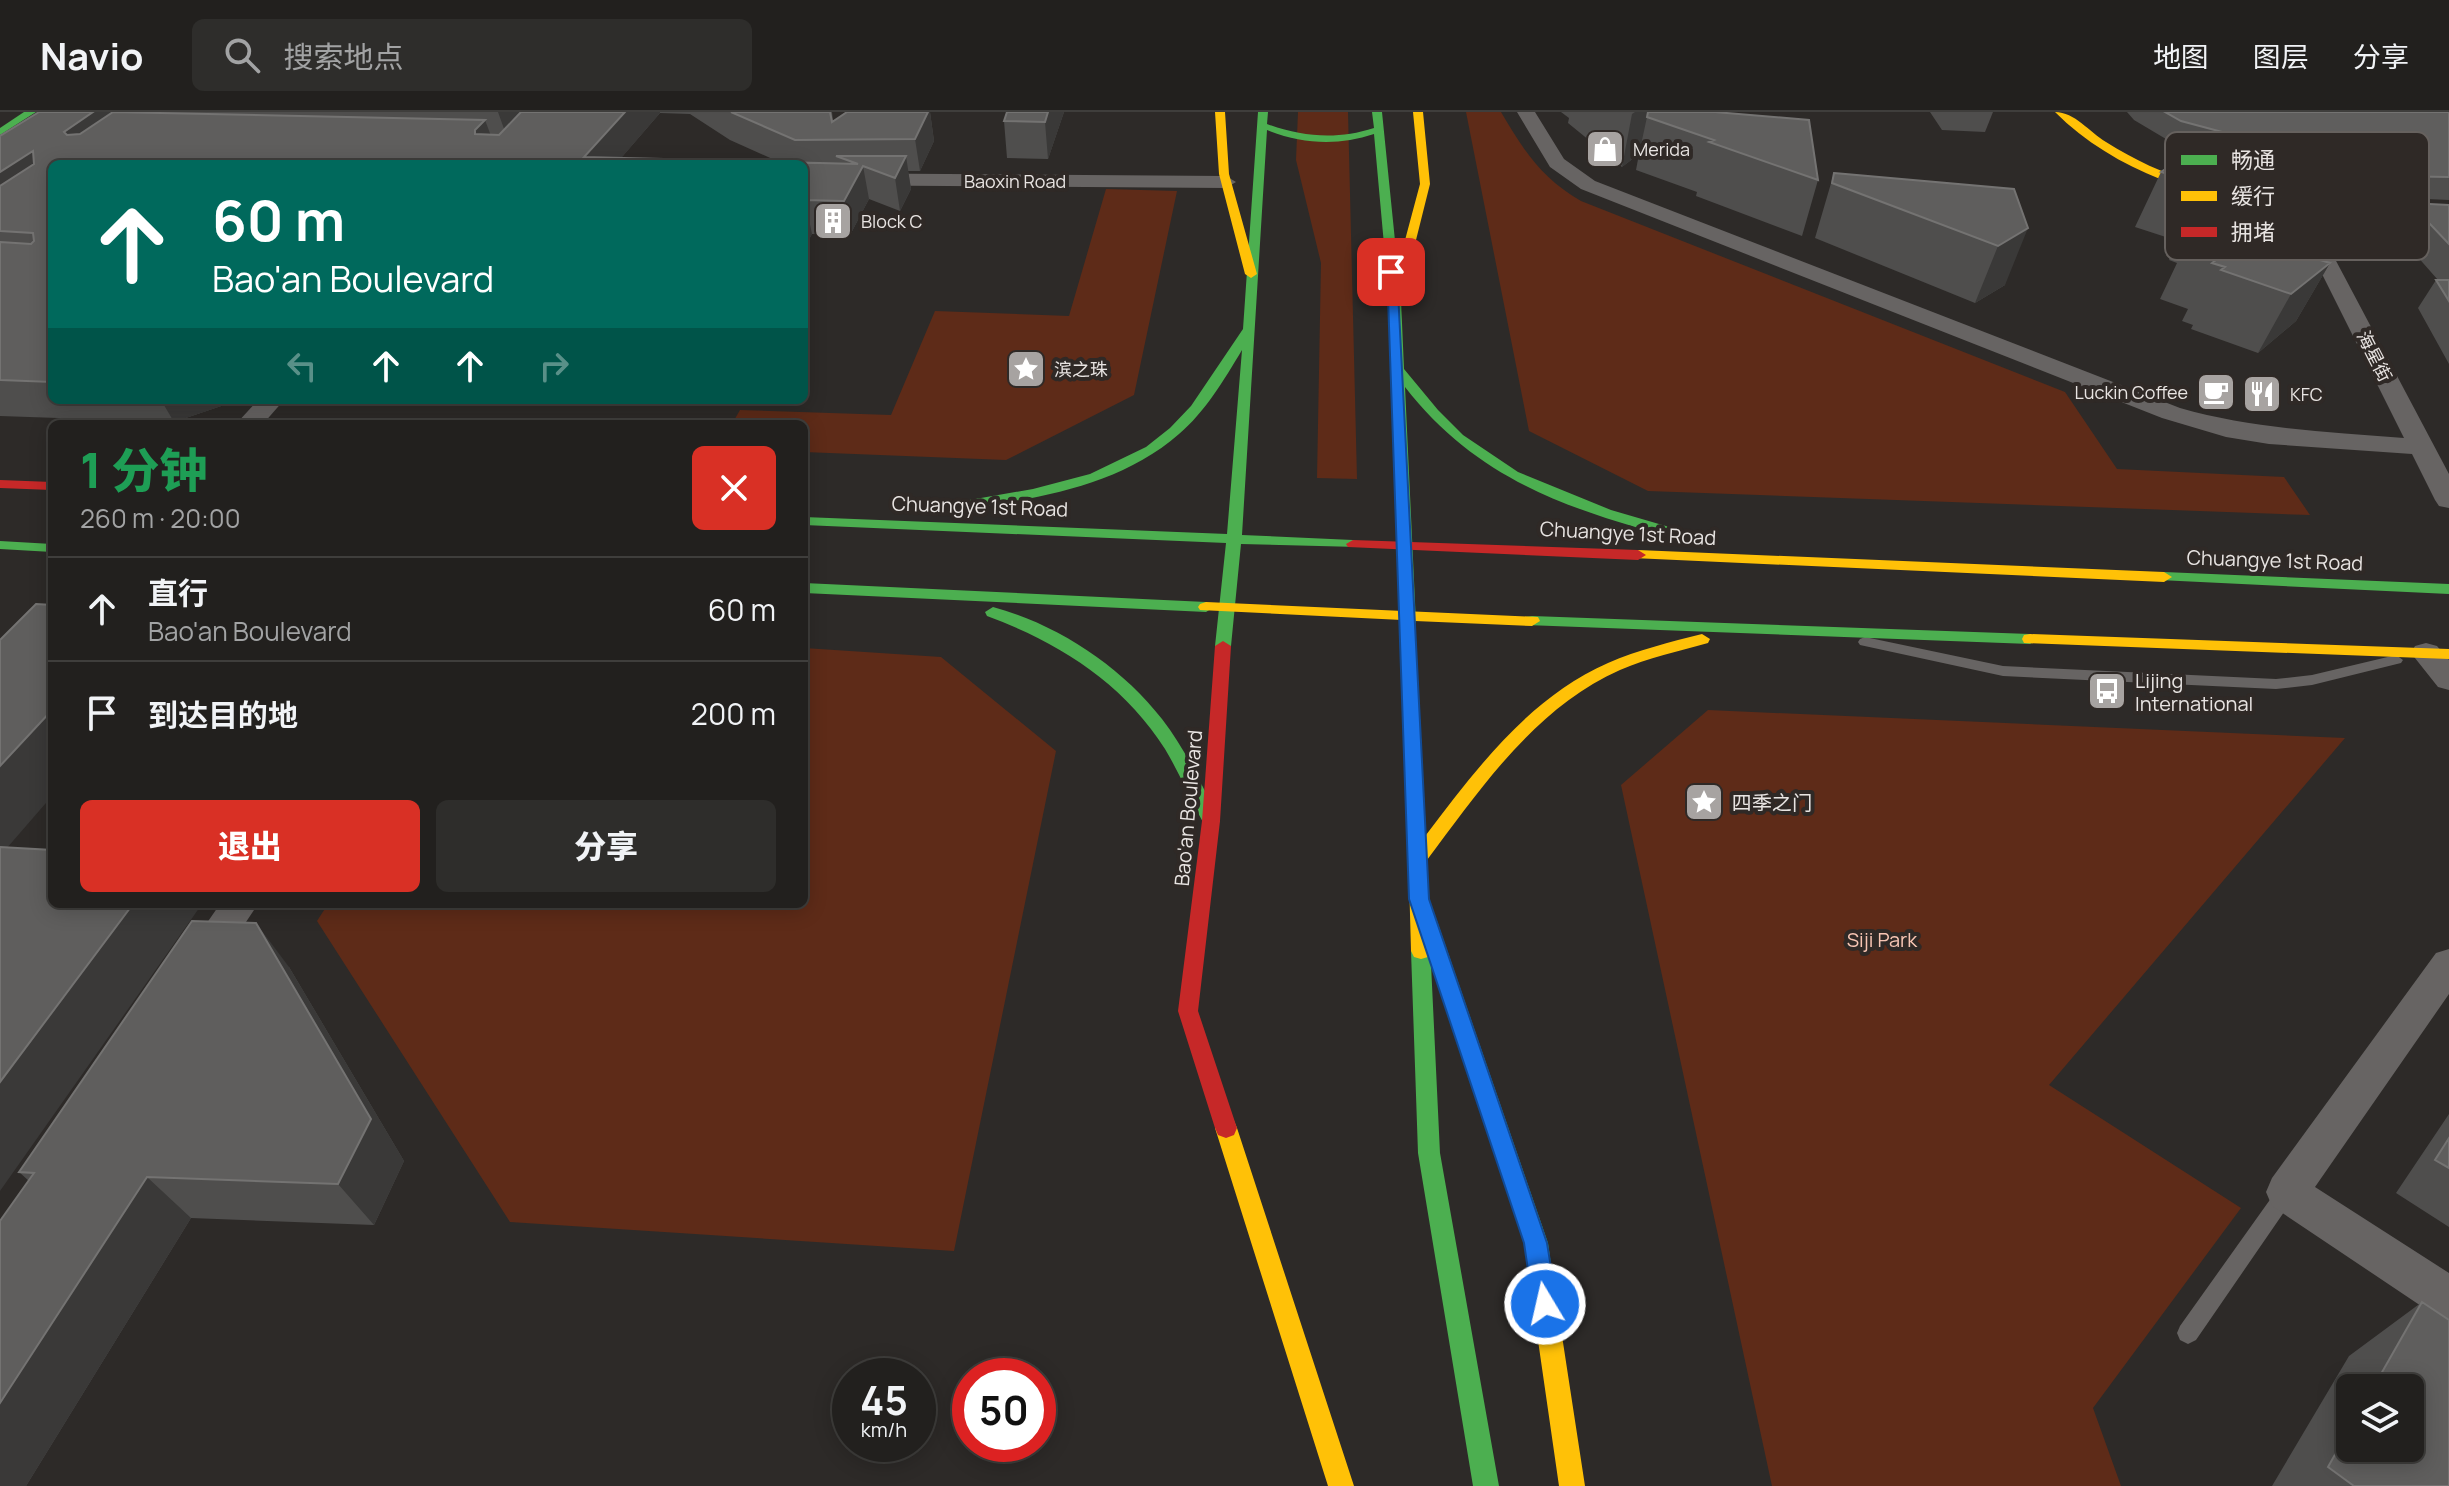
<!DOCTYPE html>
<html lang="zh">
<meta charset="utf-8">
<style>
body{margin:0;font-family:Manrope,"Noto Sans SC",sans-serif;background:#2e2d2b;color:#f1f3f6;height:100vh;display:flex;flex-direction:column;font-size:30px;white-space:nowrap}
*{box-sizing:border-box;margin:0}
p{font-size:26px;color:#a2a3a4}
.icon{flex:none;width:44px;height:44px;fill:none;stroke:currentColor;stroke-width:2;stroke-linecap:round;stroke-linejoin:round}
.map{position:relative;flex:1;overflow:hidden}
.drawer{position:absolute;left:48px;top:308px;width:760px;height:488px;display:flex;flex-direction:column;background:#22201e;border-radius:12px;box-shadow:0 4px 20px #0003,0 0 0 2px #3f3e3c}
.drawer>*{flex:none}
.banner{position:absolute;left:48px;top:48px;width:760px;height:244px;border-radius:12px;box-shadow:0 4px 20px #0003,0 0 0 2px #3f3e3c;background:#00695c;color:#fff;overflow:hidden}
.tools{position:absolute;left:2336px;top:1262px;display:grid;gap:16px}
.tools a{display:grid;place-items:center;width:88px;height:88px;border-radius:12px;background:#22201e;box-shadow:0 4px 20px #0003,0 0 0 2px #3f3e3c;font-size:40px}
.speed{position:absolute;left:832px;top:1246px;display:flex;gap:16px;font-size:40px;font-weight:700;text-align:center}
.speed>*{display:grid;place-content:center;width:104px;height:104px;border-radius:50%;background:#22201e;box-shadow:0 4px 20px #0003,0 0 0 2px #3f3e3c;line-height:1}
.speed small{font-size:20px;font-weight:400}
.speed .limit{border:12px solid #d22;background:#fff;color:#111}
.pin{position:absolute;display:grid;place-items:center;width:68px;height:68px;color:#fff;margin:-34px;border-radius:16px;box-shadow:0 4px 12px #0006}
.me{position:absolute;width:88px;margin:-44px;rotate:351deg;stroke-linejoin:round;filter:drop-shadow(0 0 6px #0008)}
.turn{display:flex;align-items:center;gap:28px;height:168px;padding:0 32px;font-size:36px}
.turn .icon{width:104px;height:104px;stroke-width:2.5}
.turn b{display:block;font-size:56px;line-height:68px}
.lanes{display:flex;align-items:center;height:76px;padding:0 32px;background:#0003;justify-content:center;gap:40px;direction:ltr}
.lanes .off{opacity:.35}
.round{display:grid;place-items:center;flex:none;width:84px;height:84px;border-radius:12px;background:#2e2d2b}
.headline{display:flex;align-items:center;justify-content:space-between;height:136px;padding:0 32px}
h1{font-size:48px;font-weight:800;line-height:60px;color:#1e9e55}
.button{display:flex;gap:16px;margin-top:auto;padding:16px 32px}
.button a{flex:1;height:92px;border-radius:12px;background:#d93025;color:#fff;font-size:32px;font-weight:800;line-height:92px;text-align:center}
.button a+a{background:#2e2d2b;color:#f1f3f6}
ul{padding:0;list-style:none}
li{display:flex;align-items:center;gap:24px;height:104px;padding:0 32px;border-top:2px solid #3f3e3c}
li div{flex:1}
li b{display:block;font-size:30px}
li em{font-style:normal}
header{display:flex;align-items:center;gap:48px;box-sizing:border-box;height:112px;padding:0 40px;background:#22201e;border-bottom:2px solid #3f3e3c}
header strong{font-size:38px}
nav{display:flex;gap:44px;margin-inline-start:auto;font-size:28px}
.search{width:560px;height:72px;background:#2e2d2b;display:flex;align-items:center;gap:20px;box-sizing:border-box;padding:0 28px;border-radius:12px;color:#a2a3a4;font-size:30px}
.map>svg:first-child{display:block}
</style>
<header>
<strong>Navio</strong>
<div class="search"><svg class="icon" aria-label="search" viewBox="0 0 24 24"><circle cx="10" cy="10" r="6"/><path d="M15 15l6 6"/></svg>搜索地点</div>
<nav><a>地图</a><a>图层</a><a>分享</a></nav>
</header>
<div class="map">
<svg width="2449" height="1374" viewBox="0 0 2449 1374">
<rect width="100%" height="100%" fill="#2d2a28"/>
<path fill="#5e2b18" d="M1298 0H1348L1357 367 1317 366 1321 151 1296 48Z
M1466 0H1501C1524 39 1541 66 1581 89L2065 280 2117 357 2284 365 2310 403 1648 379 1529 319Z
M1106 77 1177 79 1134 283 1006 348 804 340V312H732L740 298 891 303 935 199 1069 204Z
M804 536 941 545 1056 639 954 1139 510 1110 317 809 328 792H804Z
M1708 598 2345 626 2049 973 2241 1096 2093 1296 2121 1374H1772L1621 673Z"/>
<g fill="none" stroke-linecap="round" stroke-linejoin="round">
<path fill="#676463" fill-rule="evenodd" d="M1865 525 2003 554 2276 567 2312 563 2396 543 2403 548 2401 551 2312 573 2276 577 2003 564 1860 533 1858 530 1860 527Z
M2286 1072 2293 1075 2296 1081 2293 1087 2196 1228 2188 1232 2180 1228 2177 1221 2180 1214 2279 1075Z"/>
<path fill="#676463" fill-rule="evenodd" d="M1517 0H1535L1564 47 1595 69 2180 296C2254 317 2328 320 2404 326L2291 100 2294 96H2308L2449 362V396L2439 394 2435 388 2412 342 2269 332 2226 325 2162 306 1581 77 1550 55Z
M804 61 1226 64 1236 70 1226 76 804 73Z
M258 288H284L263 312H236Z
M2426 531 2437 534 2449 548V578L2438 575 2411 541 2415 534Z
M220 792H258L214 858 201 862 188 858 182 847Z
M2449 837V882L2315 1075 2449 1161V1209L2433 1202 2272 1094 2266 1080 2272 1066 2436 841Z"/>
<path fill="#4caf50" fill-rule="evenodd" d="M24 0H36L0 23V16Z
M1258 0H1268L1267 12C1303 25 1337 28 1374 16L1372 0H1382L1401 188 1404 257 1438 298 1463 323 1518 360 1611 398 1707 426V432H1697C1581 401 1482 374 1405 275L1416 511 1408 516 1402 515 1389 188 1374 22C1338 34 1302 32 1267 18L1242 423 1353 428 1360 432 1358 435 1241 432 1231 534 1223 539 1215 534 1226 431 804 413V405L1227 422 1242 238C1224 268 1205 300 1179 322 1114 379 1023 388 941 401L934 397 941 393 1033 377 1090 362 1146 335 1170 316 1191 294 1243 217Z
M0 429 52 432V440L0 437Z
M2164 460 2449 472V482L2159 468V462Z
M804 471 1206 490 1214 495 1206 500 804 481Z
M993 495C1057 512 1121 554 1162 607 1186 638 1202 674 1220 709L1217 714H1205C1191 689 1180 662 1165 637 1123 571 1060 531 987 504L985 500Z
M1532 504 2030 522 2038 527 2030 532 1526 513 1524 509 1526 505Z
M1427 801 1434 804 1437 809 1548 1131 1551 1152 1547 1160 1539 1163 1531 1160 1524 1131 1431 852 1440 1041 1499 1374H1473L1418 1041 1411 839 1414 833 1425 832 1417 809 1420 804Z"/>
<path fill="#ffc107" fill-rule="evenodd" d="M1215 0H1225L1229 62 1257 162 1251 166 1245 162 1219 62Z
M1413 0H1423L1430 72 1401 188 1395 192 1389 188 1420 72Z
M2055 0C2075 0 2089 20 2106 30 2134 48 2164 61 2195 72 2275 100 2365 103 2449 107V113C2319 107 2153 98 2055 0Z
M1638 438 2164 460 2172 465 2164 470 1633 446 1630 443Z
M1206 490 1538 505 1540 509 1532 514 1415 509 1426 723C1477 656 1529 586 1608 551 1638 538 1670 530 1702 522L1710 527 1708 531C1679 539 1648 546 1620 558 1535 596 1481 676 1427 748L1431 839 1428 845 1421 847 1414 845 1411 839 1402 508 1200 498 1198 495 1200 492Z
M2030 522 2449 537V547L2024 531 2022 527 2024 523Z
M1226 1006 1234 1009 1237 1016 1354 1374H1328L1215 1016 1218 1009Z
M1539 1141 1547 1144 1551 1152 1585 1374H1559L1527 1152 1531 1144Z"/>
<path fill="#c62828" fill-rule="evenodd" d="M0 368 52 370V378L0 376Z
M1353 428 1638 438 1646 443 1638 448 1348 435 1346 432Z
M1223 529 1231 534 1220 709 1198 899 1237 1016 1234 1023 1226 1026 1218 1023 1215 1016 1178 899 1202 709 1215 534Z"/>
</g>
<path fill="#4f4e4d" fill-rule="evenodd" d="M39 0H832L833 9 847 0H930L934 29 920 59H908L911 77 900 99 869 87 850 123 812 122 804 136V52H52V288H239L174 310 0 304V24ZM660 1 690 2 730 28 779 50 621 46Z
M1007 0H1064L1048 47 1007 46 1004 9Z
M1561 0H1715L1818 68 1802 124 1696 84 1697 80 1636 58 1639 42 1622 55 1568 11 1569 6Z
M1930 0H1993L1985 20 1942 18Z
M2127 0H2449V88L2405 86 2398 97 2373 96 2361 82 2230 46 2285 63 2277 77 2295 82 2274 120 2297 141 2330 151 2296 209 2258 241 2191 217 2193 213 2182 209 2188 197 2160 187 2177 151 2169 148 2178 129 2135 115 2161 60 2196 37 2171 30 2134 8Z
M1834 61 2014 77 2005 173 1975 191 1815 126Z
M2410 91 2449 93V252L2418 196 2436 168H2438L2394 118Z
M289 855 404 1049 374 1113 191 1106 26 1374H0L29 1069 19 1060Z
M2449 1002V1115L2396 1081Z
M2422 1190 2449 1374H2272L2349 1244ZM2350 1276H2410L2350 1336Z"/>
<path fill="#3a3938" d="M93 0H136L82 52 64 20Z
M498 0H535L508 28Z
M625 0H660V1L616 52 584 45Z
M928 0H930L934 29 920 59 915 27Z
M1048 0H1064L1048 47 1045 10Z
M1635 0H1685L1647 5 1639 42 1622 55 1632 2Z
M485 8 497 40 475 22V18Z
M33 39 52 71 0 106V60Z
M906 44 911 77 900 99 895 66Z
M863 54 869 87 850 123 844 89Z
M2285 63 2263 104 2295 82 2265 139 2228 161 2254 110 2268 74Z
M805 88 812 122 804 136V90Z
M2028 116 2005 173 1975 191 1998 134Z
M2303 129 2277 177 2291 139Z
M2330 151 2296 209 2258 241 2291 182Z
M161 288H239L174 310Z
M52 598V684L0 744V654Z
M133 792H202L0 1079V970Z
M256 811 289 855 404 1049 374 1113 338 1072Z
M147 1065 191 1106 26 1374H0V1291Z"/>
<path fill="#5f5e5d" stroke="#747372" stroke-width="2" d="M39 0H93L64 20 67 23 80 22 113 0 485 8 475 18V22L499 23 521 0H625L584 45 858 52 836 44H906L895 66 863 54 844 89 805 88 804 90V52H52V270L0 268V130L31 132 34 129 33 121 0 119V74L34 52 33 39 0 60V24Z
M731 0H830L832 10 847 0H928L915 27 795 28Z
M1007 0H1048L1045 10 1004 9Z
M1648 0H1715L1809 8 1818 68 1709 30 1714 28 1647 5Z
M2165 0H2449V65L2389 64 2412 75 2386 74 2373 60 2181 9Z
M2197 37 2285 63 2268 74 2295 82 2254 110 2196 92 2218 77 2161 60Z
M1834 61 2014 77 2028 116 1998 134 1832 71Z
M2410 91 2449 93V132Z
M2223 104 2303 129 2291 139 2330 151 2291 182 2221 158 2225 155 2212 151 2225 141 2188 129Z
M2436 168H2449V189Z
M36 492 52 493V598L0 654V528Z
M0 735 52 738V792H133L0 970Z
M192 809 256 811 371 1007 338 1072 147 1065 0 1291V1109L34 1061 19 1060Z
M2449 1026V1056L2435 1048Z
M2422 1190 2449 1208V1374H2354L2328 1355 2350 1316V1336H2410V1276H2373Z"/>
<path fill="#1a73e8" stroke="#114b97" stroke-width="2" d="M1387 157 1397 160 1429 787 1547 1131 1557 1192 1553 1200 1545 1203 1536 1200 1533 1192 1524 1131 1409 787Z"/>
<defs>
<symbol id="shop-square" viewBox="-11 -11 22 22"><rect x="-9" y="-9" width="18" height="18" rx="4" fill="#a7a3a1" stroke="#2f2926"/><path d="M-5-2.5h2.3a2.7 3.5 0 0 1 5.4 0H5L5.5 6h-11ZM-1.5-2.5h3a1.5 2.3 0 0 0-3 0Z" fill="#fff"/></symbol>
<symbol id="building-square" viewBox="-11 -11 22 22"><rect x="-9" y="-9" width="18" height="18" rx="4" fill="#a7a3a1" stroke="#2f2926"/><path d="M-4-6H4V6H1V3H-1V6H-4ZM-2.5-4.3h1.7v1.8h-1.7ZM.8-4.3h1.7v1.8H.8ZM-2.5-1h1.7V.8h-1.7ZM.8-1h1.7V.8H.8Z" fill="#fff"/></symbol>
<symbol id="sight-square" viewBox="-11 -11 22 22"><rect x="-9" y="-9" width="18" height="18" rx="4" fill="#a7a3a1" stroke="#2f2926"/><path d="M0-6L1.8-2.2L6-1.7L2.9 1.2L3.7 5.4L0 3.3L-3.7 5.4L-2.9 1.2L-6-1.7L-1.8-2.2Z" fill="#fff"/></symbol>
<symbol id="cafe-square" viewBox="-11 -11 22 22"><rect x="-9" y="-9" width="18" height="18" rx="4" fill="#a7a3a1" stroke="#2f2926"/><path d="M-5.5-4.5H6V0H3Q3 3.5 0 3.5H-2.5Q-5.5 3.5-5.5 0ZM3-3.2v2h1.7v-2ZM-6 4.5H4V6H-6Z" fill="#fff"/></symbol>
<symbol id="restaurant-square" viewBox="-11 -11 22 22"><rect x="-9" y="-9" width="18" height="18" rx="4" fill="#a7a3a1" stroke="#2f2926"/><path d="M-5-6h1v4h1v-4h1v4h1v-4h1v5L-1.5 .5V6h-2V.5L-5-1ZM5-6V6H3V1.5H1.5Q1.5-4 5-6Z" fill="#fff"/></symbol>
<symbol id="bus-square" viewBox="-11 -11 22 22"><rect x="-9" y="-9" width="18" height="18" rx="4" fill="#a7a3a1" stroke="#2f2926"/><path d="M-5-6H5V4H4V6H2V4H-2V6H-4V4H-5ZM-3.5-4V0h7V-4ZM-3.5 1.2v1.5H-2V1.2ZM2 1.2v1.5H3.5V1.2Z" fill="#fff"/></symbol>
</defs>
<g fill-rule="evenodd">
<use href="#shop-square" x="1583" y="15" width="44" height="44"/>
<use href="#building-square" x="811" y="87" width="44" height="44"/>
<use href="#sight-square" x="1004" y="235" width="44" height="44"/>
<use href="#cafe-square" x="2194" y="258" width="44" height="44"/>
<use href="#restaurant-square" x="2240" y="260" width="44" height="44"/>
<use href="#bus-square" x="2085" y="557" width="44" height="44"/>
<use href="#sight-square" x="1682" y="668" width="44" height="44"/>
</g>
<g text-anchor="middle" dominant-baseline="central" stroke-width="8" stroke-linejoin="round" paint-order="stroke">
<g font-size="18" fill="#e8e4e2" stroke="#2f2926" text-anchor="start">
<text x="1633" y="37">Merida</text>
<text x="861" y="109">Block C</text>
<text x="1054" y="257">滨之珠</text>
<text x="2188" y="280" text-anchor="end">Luckin Coffee</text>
<text x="2290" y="282">KFC</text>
</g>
<g font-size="18" fill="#e8e4e2" stroke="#2f2926">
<text x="1015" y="69">Baoxin Road</text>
<text transform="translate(2375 244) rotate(63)">海星街</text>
</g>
<g font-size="20" fill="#e8e4e2" stroke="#2f2926">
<text transform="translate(980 394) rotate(2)">Chuangye 1st Road</text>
<text transform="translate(1628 421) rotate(3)">Chuangye 1st Road</text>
<text transform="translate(2275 448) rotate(2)">Chuangye 1st Road</text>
<text transform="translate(1188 696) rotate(-85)">Bao'an Boulevard</text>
</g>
<g font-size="20" fill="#e8e4e2" stroke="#2f2926" text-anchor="start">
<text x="2135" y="568">Lijing<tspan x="2135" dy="23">International</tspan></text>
<text x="1732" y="690">四季之门</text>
</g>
<g font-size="20" fill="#f7c5b3" stroke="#2f2926">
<text x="1882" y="827">Siji Park</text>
</g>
</g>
<rect x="2165" y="20" width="264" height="128" rx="12" fill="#2f2926" stroke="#66615e" stroke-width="2"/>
<rect x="2181" y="43" width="36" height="10" fill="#4caf50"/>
<rect x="2181" y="79" width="36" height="10" fill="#ffc107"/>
<rect x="2181" y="115" width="36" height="10" fill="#c62828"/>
<g font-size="22" fill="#e8e4e2">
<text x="2231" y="56">畅通</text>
<text x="2231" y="92">缓行</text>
<text x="2231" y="128">拥堵</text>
</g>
</svg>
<div class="tools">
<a><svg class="icon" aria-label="layers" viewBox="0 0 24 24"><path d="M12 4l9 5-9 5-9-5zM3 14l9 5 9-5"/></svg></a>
</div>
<div class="speed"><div>45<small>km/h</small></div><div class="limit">50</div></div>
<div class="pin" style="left:1391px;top:160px;background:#d93025"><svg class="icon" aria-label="arrive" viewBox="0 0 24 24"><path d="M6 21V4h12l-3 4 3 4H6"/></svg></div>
<svg class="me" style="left:1545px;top:1192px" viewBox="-20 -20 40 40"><circle r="17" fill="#1a73e8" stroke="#fff" stroke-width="3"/><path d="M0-11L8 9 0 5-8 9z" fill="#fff"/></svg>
<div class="banner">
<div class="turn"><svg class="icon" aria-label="ahead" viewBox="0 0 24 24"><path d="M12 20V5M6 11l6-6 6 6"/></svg><div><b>60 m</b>Bao'an Boulevard</div></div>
<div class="lanes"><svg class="icon off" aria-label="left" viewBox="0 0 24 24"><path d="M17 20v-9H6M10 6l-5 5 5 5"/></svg><svg class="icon" aria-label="ahead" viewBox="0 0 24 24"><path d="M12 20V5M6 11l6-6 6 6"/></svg><svg class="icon" aria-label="ahead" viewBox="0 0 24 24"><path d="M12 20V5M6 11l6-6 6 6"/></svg><svg class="icon off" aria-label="right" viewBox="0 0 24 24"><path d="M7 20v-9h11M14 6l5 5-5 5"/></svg></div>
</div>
<section class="drawer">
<div class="headline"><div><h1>1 分钟</h1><p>260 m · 20:00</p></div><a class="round" style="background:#d93025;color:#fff"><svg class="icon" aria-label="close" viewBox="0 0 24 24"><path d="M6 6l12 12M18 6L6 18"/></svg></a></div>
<ul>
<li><svg class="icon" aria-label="ahead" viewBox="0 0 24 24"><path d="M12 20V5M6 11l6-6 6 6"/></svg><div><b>直行</b><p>Bao'an Boulevard</p></div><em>60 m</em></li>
<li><svg class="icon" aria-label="arrive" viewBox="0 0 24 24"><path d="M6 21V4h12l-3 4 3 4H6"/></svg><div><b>到达目的地</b></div><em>200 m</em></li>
</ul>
<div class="button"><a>退出</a><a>分享</a></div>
</section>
</div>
